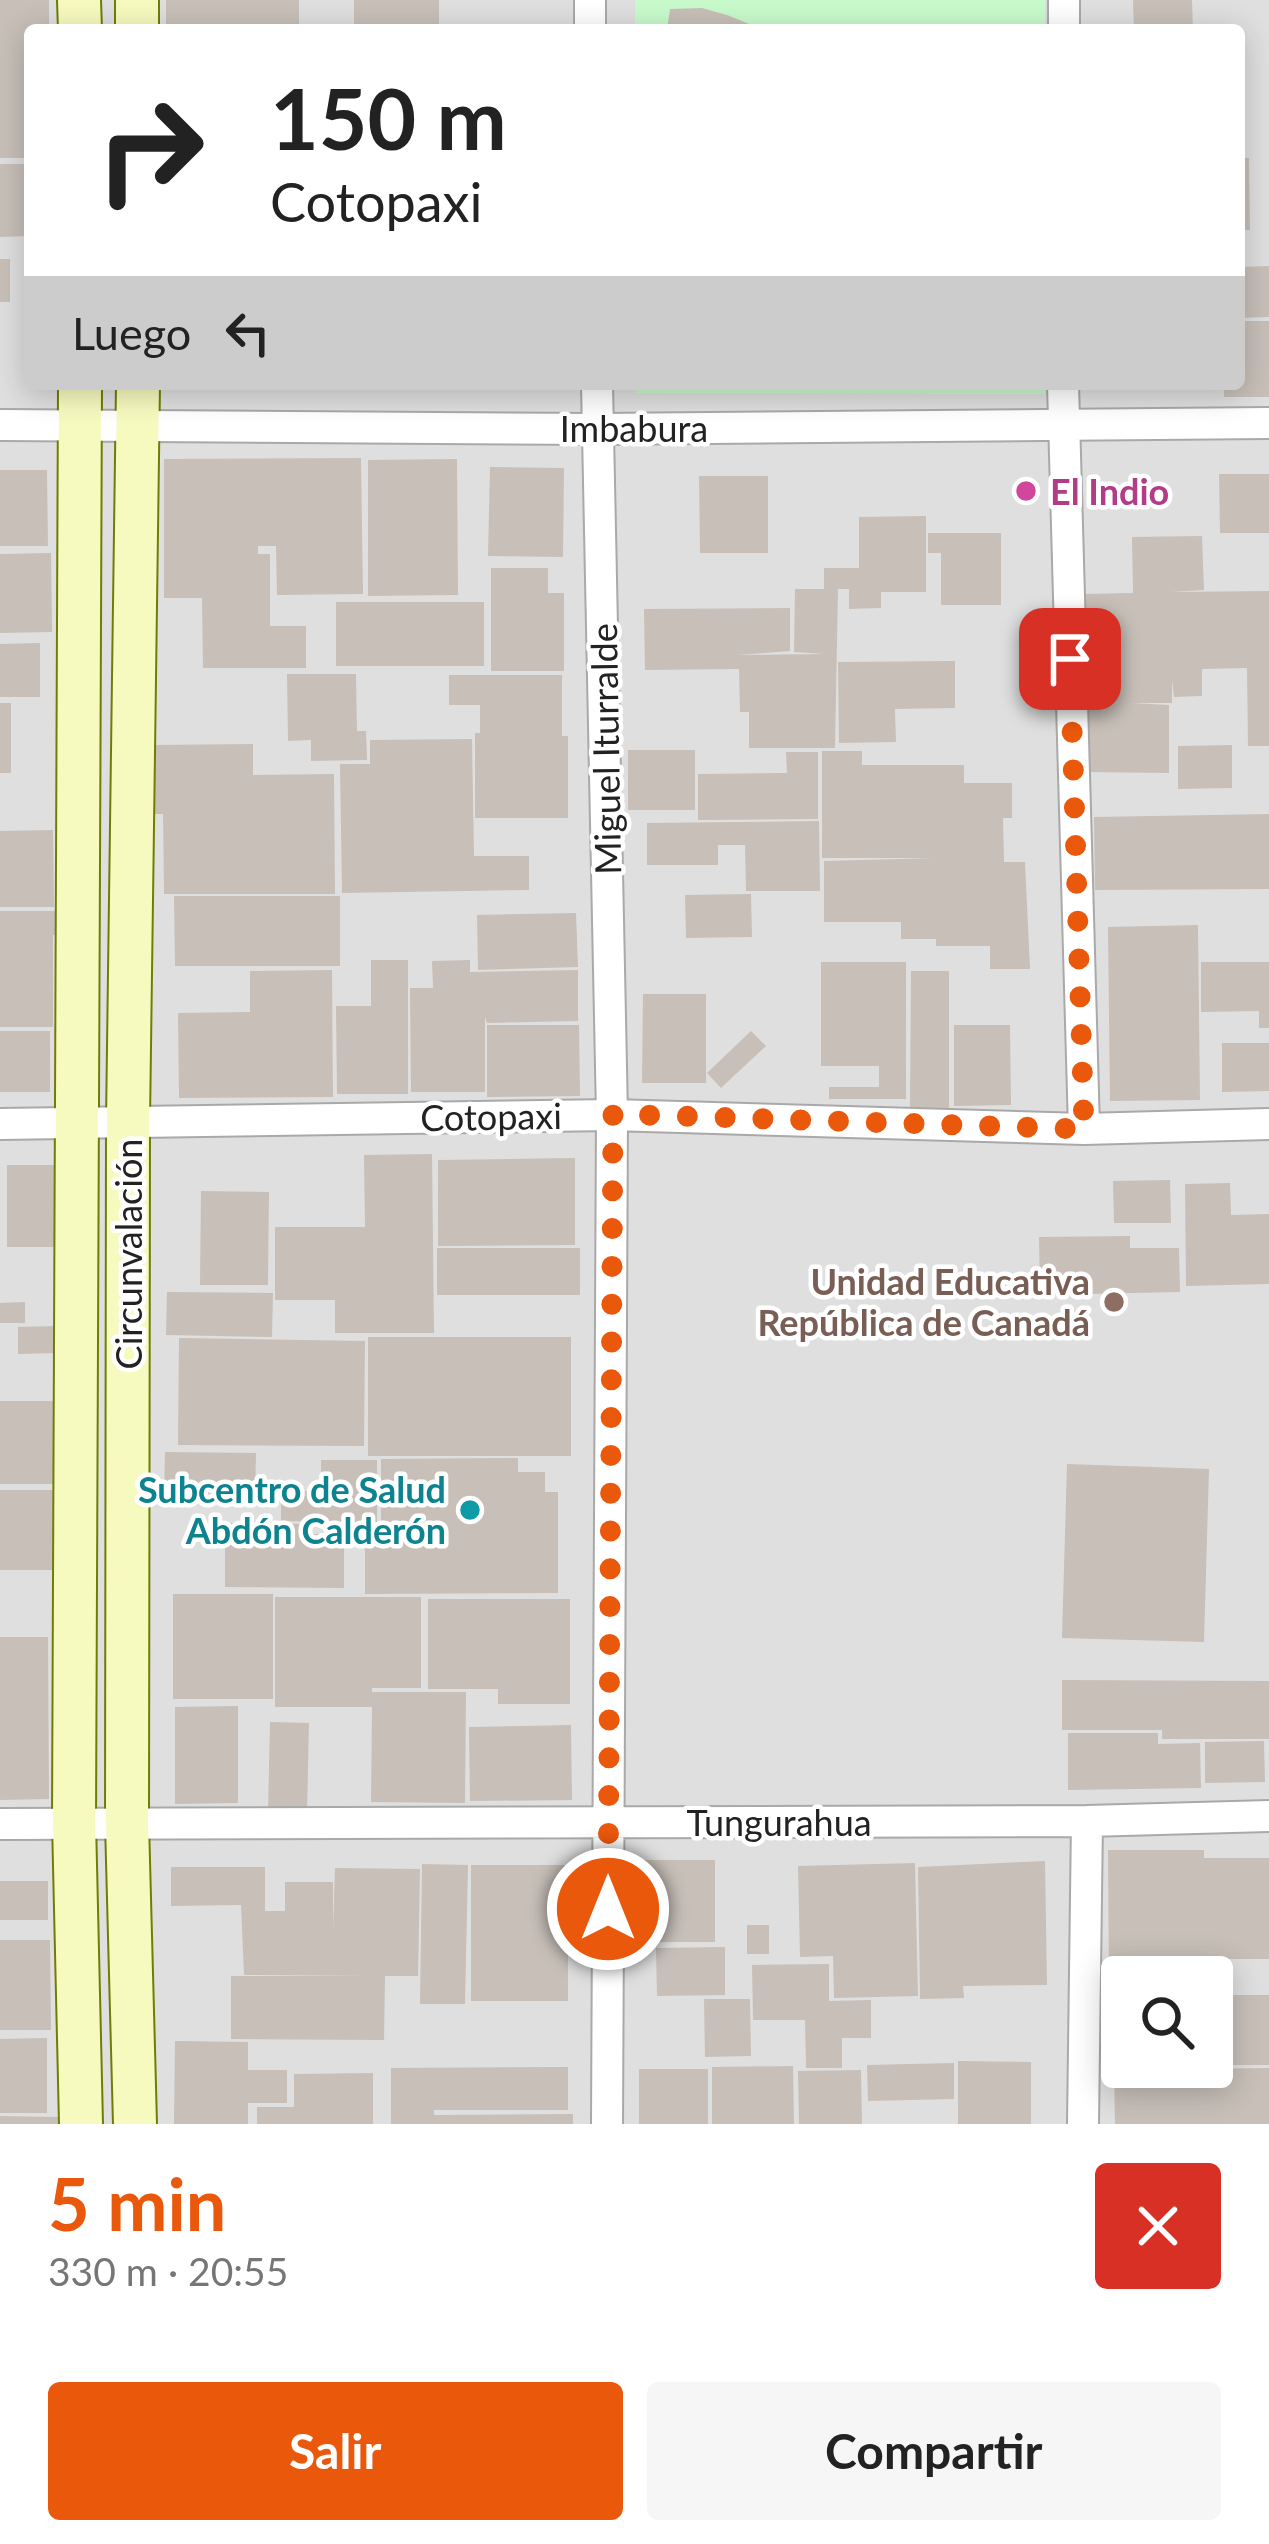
<!DOCTYPE html>
<html lang="es">
<meta charset="utf-8">
<style>
body{margin:0;font-family:Lato,sans-serif;background:#f6f6f6;color:#222;height:100vh;display:flex;flex-direction:column;font-size:45px;white-space:nowrap}
*{box-sizing:border-box;margin:0}
p{font-size:39px;color:#767676}
.icon{flex:none;width:66px;height:66px;fill:none;stroke:currentColor;stroke-width:2;stroke-linecap:round;stroke-linejoin:round}
.map{position:relative;height:2124px;overflow:hidden}
.panel{display:flex;flex-direction:column;background:#fff;flex:1}
.panel>*{flex:none}
.banner{position:absolute;left:24px;top:24px;width:1221px;height:366px;border-radius:12px;box-shadow:0 6px 30px #0003;background:#fff;color:#222;overflow:hidden}
.buttons{position:absolute;left:1101px;top:1956px;display:grid;gap:24px}
.buttons a{display:grid;place-items:center;width:132px;height:132px;border-radius:12px;background:#fff;box-shadow:0 6px 30px #0003;font-size:60px}
.pin{position:absolute;display:grid;place-items:center;width:102px;height:102px;color:#fff;margin:-51px;border-radius:24px;box-shadow:0 6px 18px #0006}
.me{position:absolute;width:132px;margin:-66px;rotate:0deg;stroke-linejoin:round;filter:drop-shadow(0 0 9px #0008)}
.turn{display:flex;align-items:center;gap:42px;height:252px;padding:0 48px;font-size:54px}
.turn .icon{width:156px;height:156px;stroke-width:2.5}
.turn b{display:block;font-size:84px;line-height:102px}
.then{display:flex;align-items:center;height:114px;padding:0 48px;background:#0003;gap:24px;font-size:45px}
.round{display:grid;place-items:center;flex:none;width:126px;height:126px;border-radius:12px;background:#f6f6f6}
.head{display:flex;align-items:center;justify-content:space-between;height:204px;padding:0 48px}
h1{font-size:72px;font-weight:700;line-height:90px;color:#ea580c}
.primary-button{display:flex;gap:24px;margin-top:auto;padding:24px 48px}
.primary-button a{flex:1;height:138px;border-radius:12px;background:#ea580c;color:#fff;font-size:48px;font-weight:700;line-height:138px;text-align:center}
.primary-button a+a{background:#f6f6f6;color:#222}
.map>svg:first-child{display:block}
</style>
<div class="map">
<svg width="1269" height="2124" viewBox="0 0 1269 2124">
<rect width="100%" height="100%" fill="#f2efe9"/>
<path fill="#e0dfdf" fill-rule="evenodd" d="M0 0H1269V2124H0ZM30 30H1239V384H30ZM1122 1977H1212V2067H1122Z"/>
<path fill="#c8facc" d="M635 0H1045V30H635Z
M635 384H1045V394L635 393Z"/>
<path fill="#c7bfb8" d="M0 0H49V30H30V158H0Z
M166 0H299V30H166Z
M354 0H439V30H354Z
M1133 0H1192L1193 30H1134Z
M702 8 727 15 764 30H667L670 9Z
M1239 158H1249L1250 230H1239Z
M0 164H30V236L0 237Z
M0 259H10V302H0Z
M1269 266V317L1239 318V267Z
M1239 321H1269V397H1224V384H1239Z
M361 458 363 594 277 595 276 546H258V554H270V626H306V668H203L202 598H164V459Z
M457 459 458 595 368 596V460Z
M490 467 564 468 563 557 488 556Z
M0 470H47L48 546H0Z
M1219 474H1269V533H1220Z
M699 476H768V553H700Z
M926 516V592H881V608L849 609V589H838L835 748H749V712H740L739 669 645 670 644 609 790 608V651L738 655 825 654 794 652 795 589H824V568H859V517Z
M928 533H1001V605H941V553H928Z
M1202 536 1204 590 1171 592 1269 591V746H1248L1247 668 1202 669V696L1174 697 1172 680V703H1131L1169 705V773L1082 772 1081 594 1133 593 1132 537Z
M51 553 52 632 0 633V554Z
M491 568H548V593H564V671H491Z
M336 602H484V666H336Z
M40 643V697H0V644Z
M955 661V708L895 709 896 742 839 743 838 662Z
M287 674H356L357 731H366L367 760 311 761V740L288 741Z
M449 675H562V736H568V818H475V733H480V705H449Z
M0 703H11V773H0Z
M472 739 474 856H529V890L342 893 340 764H370V740Z
M253 744V775L334 774 335 894H164L163 814H154V745Z
M1232 745V788L1178 789V746Z
M628 750H695V810H628Z
M822 751H862V765H964V783H1012V818H1003L1004 862H1025L1030 969H990V946H936V939H901V922H824V861L935 858H822Z
M786 752H818V819L698 820V774L787 773Z
M1269 814V889L1095 890 1094 817Z
M819 821 820 891H746L745 845H718V865H647V823Z
M53 830 54 907H0V831Z
M751 894 752 937 686 938 685 895Z
M174 896H340V966H175Z
M0 911H60L61 935H53V1027H0Z
M576 913 578 967 478 970 477 915Z
M1198 925 1200 1100 1110 1101 1108 927Z
M371 960H408V1094H337L336 1006H371Z
M470 960V972L578 970V1021L487 1023 485 1017V1092H411L410 988H433L432 961Z
M821 962H906V1099H829V1087H879V1066H821Z
M1201 962H1269V1028H1259V1011L1201 1012Z
M332 970 333 1097 179 1098 178 1013 250 1012V971Z
M911 971H949V1109H910Z
M643 994H706V1083H642Z
M487 1025H579L580 1096 487 1097Z
M954 1025H1010L1011 1105 954 1106Z
M0 1031H50V1092H0Z
M751 1031 766 1046 721 1088 707 1073Z
M1222 1043H1269V1091L1222 1092Z
M432 1154 434 1333H335V1300H275V1227H365L364 1155Z
M575 1158V1245L438 1246V1160Z
M7 1165H56L57 1247H7Z
M1170 1180 1171 1223H1114L1113 1181Z
M1230 1183 1231 1215 1269 1214V1284L1186 1286 1185 1184Z
M201 1191 269 1192 268 1285H200Z
M1130 1236V1248H1179L1180 1292 1040 1295 1039 1237Z
M437 1248H580V1295H437Z
M167 1292 273 1293 272 1337 166 1335Z
M25 1302V1323H0V1303Z
M57 1326V1353L18 1354V1327Z
M368 1337H571V1456H368Z
M179 1338 365 1341 364 1446 178 1445Z
M0 1401H61L60 1484H0Z
M165 1452 256 1453 255 1500 164 1498Z
M518 1458V1472H545V1492H558V1593L365 1594V1528H381V1459Z
M321 1460H377V1522L281 1521V1491H321Z
M1067 1464 1209 1469 1204 1642 1062 1638Z
M0 1490H54V1570H0Z
M225 1523 305 1524V1534H344V1588L225 1587Z
M173 1594H273V1699H173Z
M275 1597H421V1688H372V1692H466L465 1803 371 1802 372 1707H275Z
M428 1599H570V1704H498V1689H428Z
M0 1637H48L49 1799 0 1800Z
M1062 1680 1269 1681V1739H1162V1730H1062Z
M238 1706V1803L175 1804V1707Z
M270 1722 309 1723 307 1814 268 1813Z
M571 1725 572 1800 470 1801 469 1727Z
M1068 1733H1158V1744L1200 1743 1201 1788 1068 1790Z
M1264 1741 1265 1782 1205 1783V1742Z
M1108 1850H1204V1858H1269V1959H1204V1977H1122V1987H1109Z
M640 1860H715V1942H640Z
M1045 1861 1047 1985 963 1986 964 1998 920 1999 918 1867Z
M915 1863 918 1996 834 1998 833 1956 800 1957 798 1866Z
M422 1864 468 1865 465 2004H420Z
M471 1865H568V2001H471Z
M171 1867H265V1911H285V1882H333V1931L335 1868 420 1869 418 1976H385L384 2040 231 2039V1976H371L244 1975 241 1905 171 1906Z
M0 1881H48V1920H0Z
M747 1925H769V1954H747Z
M0 1940H50L51 2030H0Z
M725 1947V1995L657 1996 656 1948Z
M829 1964V2001L871 2000V2038H842V2068H806L805 2020H753L752 1965Z
M1212 1995H1269V2065H1212Z
M704 1999H750L751 2056 705 2057Z
M47 2038V2113H0V2039Z
M175 2041 248 2042V2070H287V2103H248V2124H174Z
M958 2061 1031 2062V2124H958Z
M954 2063V2099L868 2101 867 2065Z
M793 2066 794 2124H712V2067Z
M568 2067V2110H434V2115L573 2114V2124H391V2068Z
M1269 2068V2124H1115L1114 2070Z
M639 2069H708V2124H639Z
M861 2070 862 2124H799L798 2071Z
M373 2073V2124H257V2107H294V2074Z
M0 2116 58 2117V2124H0Z"/>
<g fill="none" stroke-linecap="round" stroke-linejoin="round">
<defs>
<path id="minor" d="M590 0V30
M1064 30V0
M597 384 612 1115 607 2124
M1063 384 1084 1129
M0 425 598 429 1269 423
M0 1124 612 1115 1084 1129 1269 1124
M0 1824 1087 1821 1269 1816
M1083 2124 1087 1821"/>
<path id="secondary" d="M79 0 80 30
M137 0V30
M80 384 74 1822 81 2124
M135 2124 127 1823 128 1121 138 384"/>
</defs>
<use href="#minor" stroke="#a9a9a9" stroke-width="34"/>
<use href="#secondary" stroke="#707d05" stroke-width="46"/>
<use href="#minor" stroke="#fff" stroke-width="30"/>
<use href="#secondary" stroke="#f7fabf" stroke-width="42"/>
</g>
<g fill="none" stroke-linecap="round" stroke-linejoin="round">
<path stroke="#ea580c" stroke-width="21" stroke-dasharray="0 37.8" d="M608 1909 613 1114 1084 1129 1070 659"/>
</g>
<circle fill="#d1479c" stroke="#fff" stroke-width="4.5" cx="1026" cy="491" r="12"/>
<circle fill="#8d6e63" stroke="#fff" stroke-width="4.5" cx="1114" cy="1302" r="12"/>
<circle fill="#0f9aa8" stroke="#fff" stroke-width="4.5" cx="470" cy="1510" r="12"/>
<g text-anchor="middle" dominant-baseline="central" stroke-width="9" stroke-linejoin="round" paint-order="stroke">
<g font-size="36" fill="#222" stroke="#fff">
<text x="634" y="428">Imbabura</text>
<text transform="translate(605 749) rotate(-91)">Miguel Iturralde</text>
<text transform="translate(491 1116) rotate(-1)">Cotopaxi</text>
<text transform="translate(128 1254) rotate(-90)">Circunvalación</text>
<text x="779" y="1822">Tungurahua</text>
</g>
<g font-size="36" font-weight="bold" fill="#b23c85" stroke="#fff" text-anchor="start">
<text x="1050" y="491">El Indio</text>
</g>
<g font-size="36" font-weight="bold" fill="#785e54" stroke="#fff" text-anchor="end">
<text x="1090" y="1281">Unidad Educativa<tspan x="1090" dy="41">República de Canadá</tspan></text>
</g>
<g font-size="36" font-weight="bold" fill="#0d838f" stroke="#fff" text-anchor="end">
<text x="446" y="1489">Subcentro de Salud<tspan x="446" dy="41">Abdón Calderón</tspan></text>
</g>
</g>
</svg>
<div class="buttons">
<a><svg class="icon" aria-label="search" viewBox="0 0 24 24"><circle cx="10" cy="10" r="6"/><path d="M15 15l6 6"/></svg></a>
</div>
<div class="pin" style="left:1070px;top:659px;background:#d93025"><svg class="icon" aria-label="arrive" viewBox="0 0 24 24"><path d="M6 21V4h12l-3 4 3 4H6"/></svg></div>
<svg class="me" style="left:608px;top:1909px" viewBox="-20 -20 40 40"><circle r="17" fill="#ea580c" stroke="#fff" stroke-width="3"/><path d="M0-11L8 9 0 5-8 9z" fill="#fff"/></svg>
<div class="banner">
<div class="turn"><svg class="icon" aria-label="right" viewBox="0 0 24 24"><path d="M7 20v-9h11M14 6l5 5-5 5"/></svg><div><b>150 m</b>Cotopaxi</div></div>
<div class="then">Luego<svg class="icon" aria-label="left" viewBox="0 0 24 24"><path d="M17 20v-9H6M10 6l-5 5 5 5"/></svg></div>
</div>
</div>
<section class="panel">
<div class="head"><div><h1>5 min</h1><p>330 m · 20:55</p></div><a class="round" style="background:#d93025;color:#fff"><svg class="icon" aria-label="close" viewBox="0 0 24 24"><path d="M6 6l12 12M18 6L6 18"/></svg></a></div>
<div class="primary-button"><a>Salir</a><a>Compartir</a></div>
</section>
